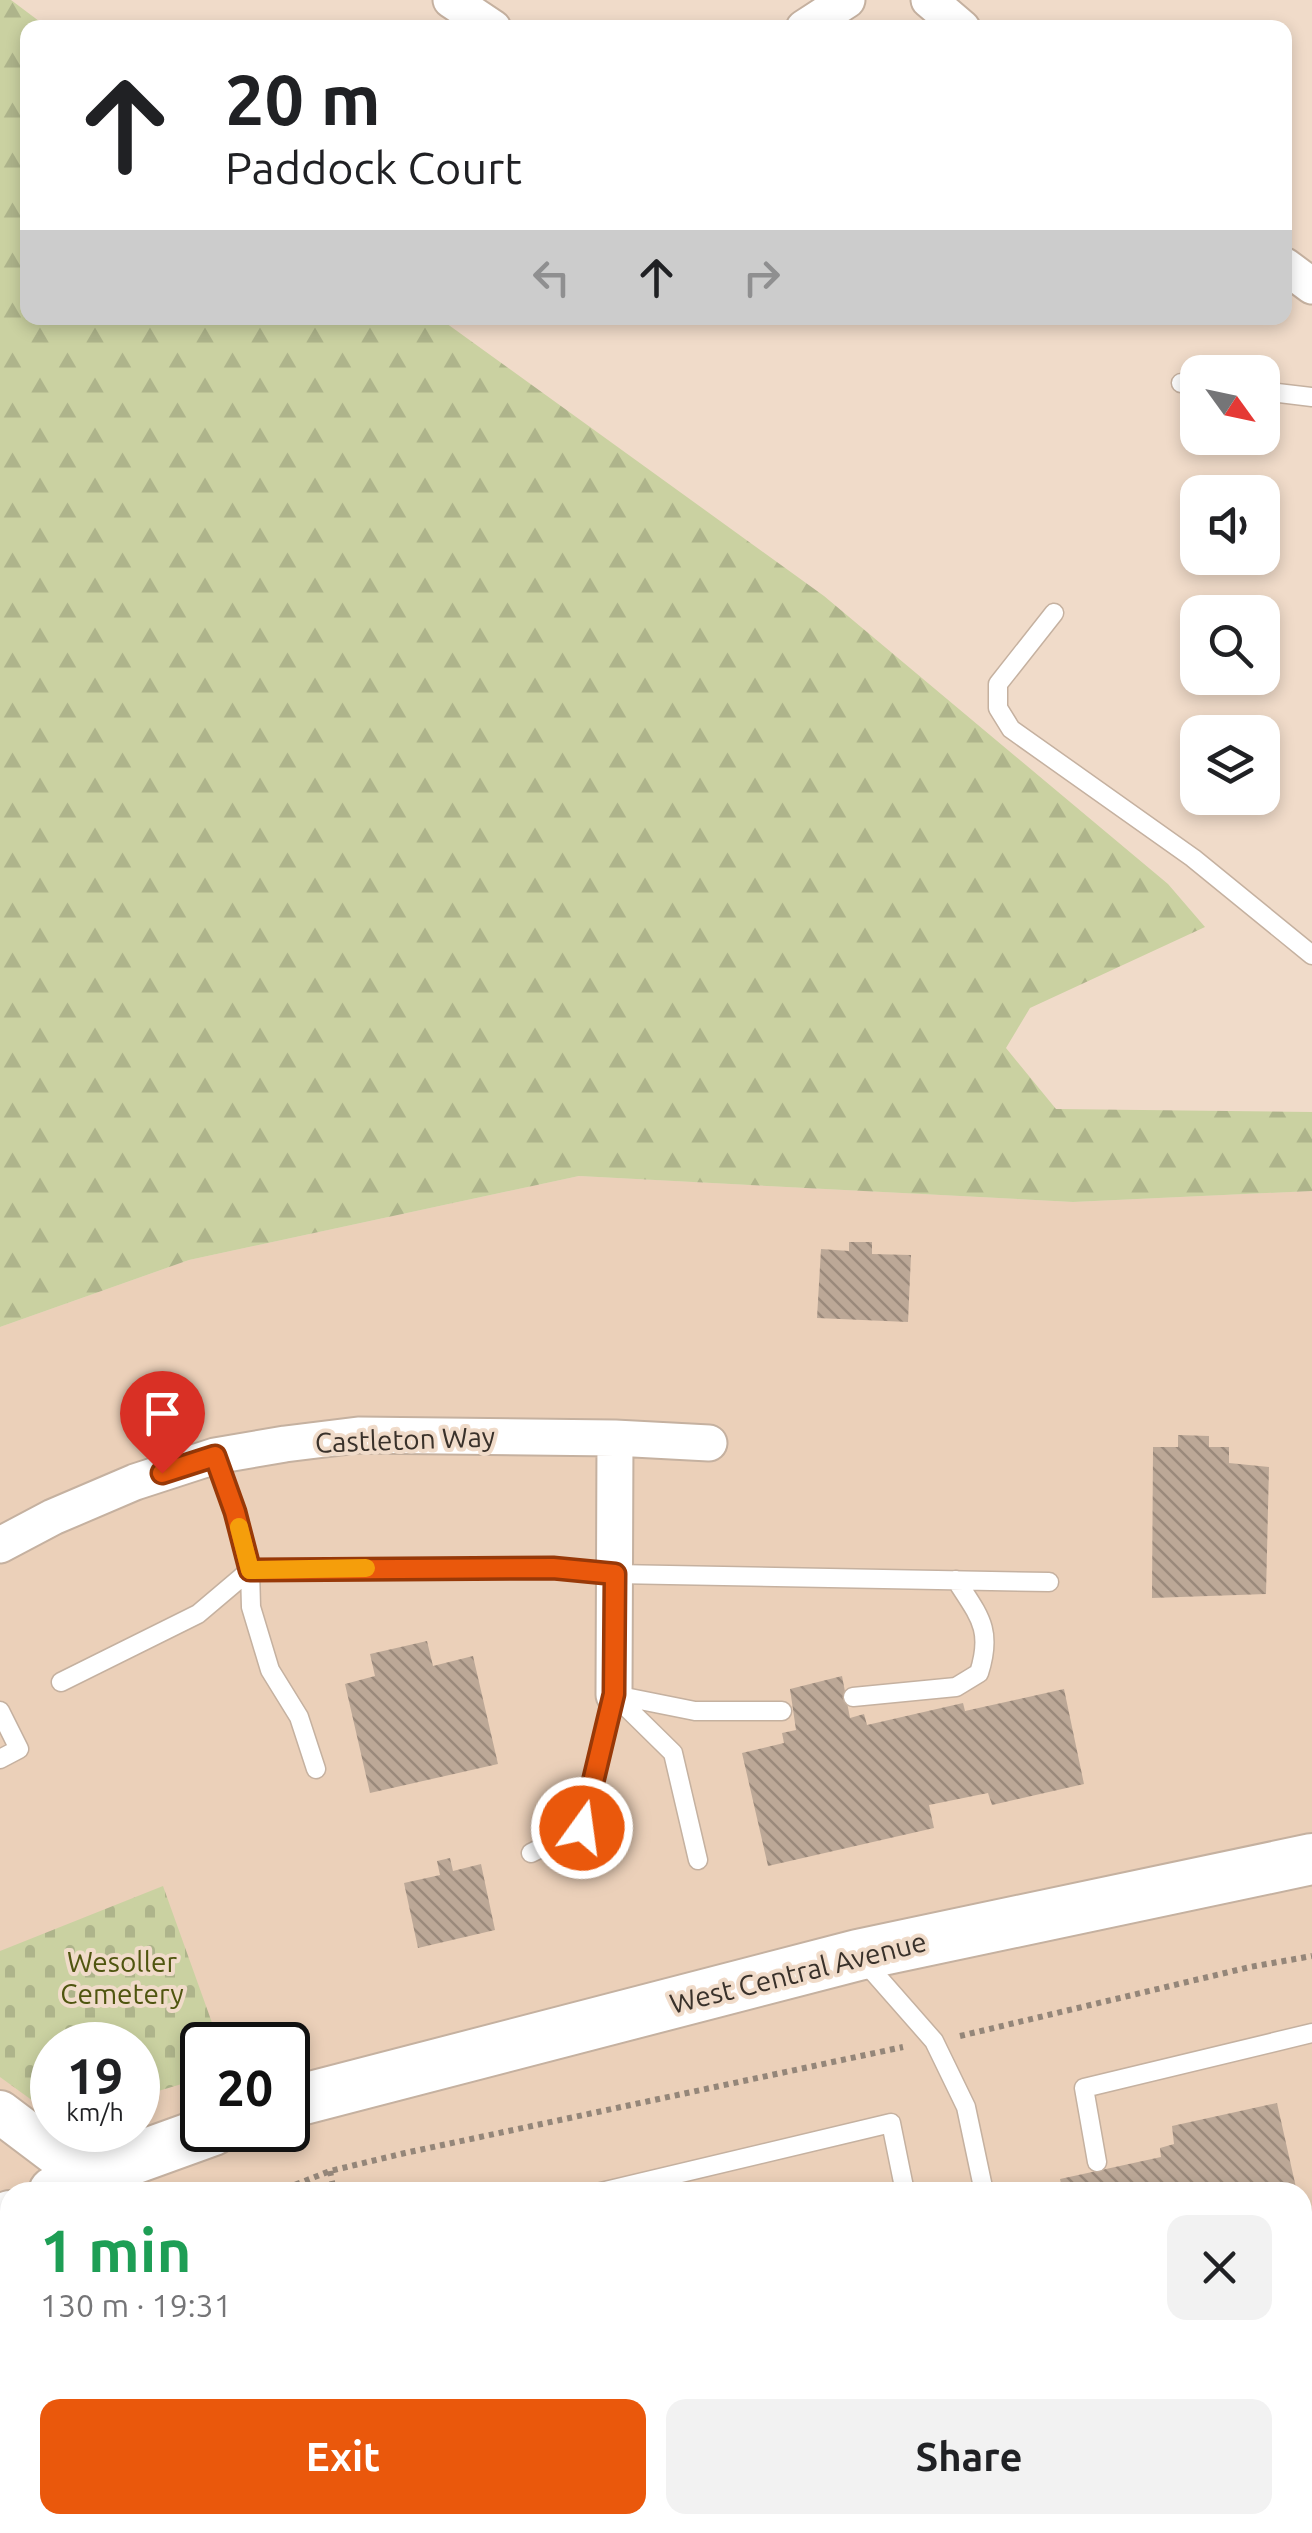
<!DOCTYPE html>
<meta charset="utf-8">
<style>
body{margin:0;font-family:Ubuntu,sans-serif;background:#f2f2f2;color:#202124;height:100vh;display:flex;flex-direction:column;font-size:38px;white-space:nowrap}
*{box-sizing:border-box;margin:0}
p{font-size:32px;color:#757577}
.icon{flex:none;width:55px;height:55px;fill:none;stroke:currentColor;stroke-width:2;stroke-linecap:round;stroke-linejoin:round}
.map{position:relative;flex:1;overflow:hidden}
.details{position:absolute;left:0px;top:2182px;width:1312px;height:352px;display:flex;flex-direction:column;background:#fff;border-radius:30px 30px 0 0;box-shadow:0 5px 15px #0003}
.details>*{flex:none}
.guide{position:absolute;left:20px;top:20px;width:1272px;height:305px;border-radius:20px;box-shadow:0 5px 15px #0003;background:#fff;color:#202124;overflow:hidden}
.needle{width:65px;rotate:123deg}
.buttons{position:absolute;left:1180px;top:355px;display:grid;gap:20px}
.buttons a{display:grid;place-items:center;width:100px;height:100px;border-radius:20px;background:#fff;box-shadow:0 5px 15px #0003;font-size:50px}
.speed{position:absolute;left:30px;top:2022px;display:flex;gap:20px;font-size:50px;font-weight:700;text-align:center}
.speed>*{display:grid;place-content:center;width:130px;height:130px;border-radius:50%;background:#fff;box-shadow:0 5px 15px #0003;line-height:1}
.speed small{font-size:25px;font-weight:400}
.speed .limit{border:5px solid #111;border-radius:15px;background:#fff;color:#111}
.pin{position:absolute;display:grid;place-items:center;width:85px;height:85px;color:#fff;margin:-102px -42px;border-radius:50% 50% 50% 0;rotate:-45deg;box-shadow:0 0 10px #0007}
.pin .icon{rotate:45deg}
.me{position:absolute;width:110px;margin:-55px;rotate:14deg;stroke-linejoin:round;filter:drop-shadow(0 0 8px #0008)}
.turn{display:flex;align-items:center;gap:35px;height:210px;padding:0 40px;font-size:45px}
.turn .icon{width:130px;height:130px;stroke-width:2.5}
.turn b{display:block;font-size:70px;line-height:85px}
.lanes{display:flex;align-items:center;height:95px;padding:0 40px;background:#0003;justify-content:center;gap:50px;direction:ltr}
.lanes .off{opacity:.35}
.round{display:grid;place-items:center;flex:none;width:105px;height:105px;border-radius:20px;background:#f2f2f2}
.summary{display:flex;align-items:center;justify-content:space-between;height:170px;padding:0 40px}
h1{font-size:60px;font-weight:600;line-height:75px;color:#1e9e55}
.action{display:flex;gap:20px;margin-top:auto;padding:20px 40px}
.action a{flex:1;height:115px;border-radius:20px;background:#ea580c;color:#fff;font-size:40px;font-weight:600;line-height:115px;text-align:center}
.action a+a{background:#f2f2f2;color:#202124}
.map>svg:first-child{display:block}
</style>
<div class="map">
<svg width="1312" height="2533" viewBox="0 0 1312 2533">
<defs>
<pattern id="forest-firs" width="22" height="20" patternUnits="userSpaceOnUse" patternTransform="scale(2.5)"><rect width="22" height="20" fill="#cad1a1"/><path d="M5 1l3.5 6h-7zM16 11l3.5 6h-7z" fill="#aeb48b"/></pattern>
<pattern id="cemetery-stones" width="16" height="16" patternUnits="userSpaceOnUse" patternTransform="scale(2.5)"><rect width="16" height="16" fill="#cad1a1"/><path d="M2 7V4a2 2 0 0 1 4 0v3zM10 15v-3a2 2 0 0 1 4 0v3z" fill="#aeb48b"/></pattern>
<pattern id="building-back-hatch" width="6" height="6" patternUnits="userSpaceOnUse" patternTransform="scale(2.5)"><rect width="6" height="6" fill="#bca897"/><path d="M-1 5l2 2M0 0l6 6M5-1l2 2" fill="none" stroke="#9a897b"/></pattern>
</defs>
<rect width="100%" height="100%" fill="#f0dbc9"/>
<path fill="#ebd0b9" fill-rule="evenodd" d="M579 1176 1073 1202 1312 1191V2533H430L416 2525H1302V2192H10V2279L0 2285V1327L189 1260ZM52 2045H138V2130H52ZM202 2045H288V2130H202Z"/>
<path fill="#cad1a1" d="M10 2279V2503L0 2509V2285Z"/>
<path fill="url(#forest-firs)" d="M0 0H11L47 27 28 28V318H439L824 596 1168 884 1205 927 1030 1008 1006 1048 1056 1109 1312 1112V1191L1073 1202 579 1176 189 1260 0 1327Z"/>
<path fill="url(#cemetery-stones)" d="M163 1886 220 2045H202V2078L138 2097V2045H52V2105L33 2101 0 2077V1951Z"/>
<path fill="url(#building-back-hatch)" d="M849 1242H872V1254L911 1255 908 1322 817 1318 821 1249 849 1251Z
M1178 1435 1209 1436V1447H1229V1463L1269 1467 1266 1594 1152 1598 1153 1447H1178Z
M427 1641 433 1666 473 1656 498 1764 370 1793 345 1684 375 1676 370 1654Z
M842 1676 850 1718 864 1714 867 1725 963 1703 965 1711 1064 1689 1084 1784 992 1805 988 1793 929 1805 934 1828 768 1866 742 1753 784 1743 782 1733 796 1730 790 1689Z
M450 1858 453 1871 481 1864 495 1930 418 1948 404 1883 440 1875 437 1861Z
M1277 2103 1297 2192H1063L1060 2179 1161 2157 1160 2148 1174 2144 1172 2126Z
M1064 2525H1167L1177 2533H1058Z"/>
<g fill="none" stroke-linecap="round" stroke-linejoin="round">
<defs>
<path id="service" d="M1181 383 1198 384
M1262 391 1312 397
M1054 613 998 684V708L1011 729 1193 858 1312 955
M215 1456 235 1512 250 1570 251 1607 270 1670 299 1717 316 1769
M61 1682 198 1614 250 1570 553 1568 615 1574 1049 1582
M614 1695 673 1753 698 1860
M615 1695 695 1711H782
M853 1697 956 1687 979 1673C993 1629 979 1616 956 1580
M0 1711 19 1749 0 1759
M531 1853 581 1828 614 1695
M862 1959 934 2041 966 2107 984 2192
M1097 2162 1084 2088 1312 2033
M601 2192 891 2123 905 2192
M1302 2288 1312 2286
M1302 2411 1312 2414
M856 2533 863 2525"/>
<path id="minor" d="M451 0 493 28
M929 0 962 28
M804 28 847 0
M1285 266 1312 286
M0 1545 53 1517 135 1482 215 1456 285 1444 358 1435 615 1438 709 1443
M614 1695 615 1438"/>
<path id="tertiary" d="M0 2112 106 2192
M590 2525 602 2533"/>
<path id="secondary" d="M288 2103 858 1955 1312 1859
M54 2192 83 2177 213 2130
M0 2222 10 2216"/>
</defs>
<use href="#service" stroke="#c5b1a0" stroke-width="21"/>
<use href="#minor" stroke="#c5b1a0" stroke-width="39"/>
<use href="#tertiary" stroke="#c5b1a0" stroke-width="46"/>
<use href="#secondary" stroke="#c5b1a0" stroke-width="54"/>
<path stroke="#948679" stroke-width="6" stroke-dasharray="5 5" stroke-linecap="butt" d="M960 2036 1250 1967 1312 1956
M330 2171 334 2192
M238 2192 251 2185 287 2188 330 2171 405 2153 903 2047
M699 2525 710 2533"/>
<use href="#service" stroke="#fff" stroke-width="18"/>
<use href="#minor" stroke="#fff" stroke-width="35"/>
<use href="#tertiary" stroke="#fff" stroke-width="42"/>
<use href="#secondary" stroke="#fff" stroke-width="50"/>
</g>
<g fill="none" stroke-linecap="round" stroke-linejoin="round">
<defs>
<path id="route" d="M162 1473 215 1456 235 1512 250 1570 553 1568 615 1574 614 1694 582 1828"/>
</defs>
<use href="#route" stroke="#983908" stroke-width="25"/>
<use href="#route" stroke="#ea580c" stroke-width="18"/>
<path stroke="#f59e0b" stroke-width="18" d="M239 1527 250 1570 366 1568"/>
</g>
<g text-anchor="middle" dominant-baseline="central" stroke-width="8" stroke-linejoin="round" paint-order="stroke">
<g font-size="28" fill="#39312a" stroke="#f0dbc9">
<text transform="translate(405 1439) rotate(-2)">Castleton Way</text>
<text transform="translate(798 1972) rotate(-14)">West Central Avenue</text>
</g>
<g font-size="28" fill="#4f550f" stroke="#f0dbc9">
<text x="122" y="1961">Wesoller<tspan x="122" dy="32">Cemetery</tspan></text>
</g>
</g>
</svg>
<div class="buttons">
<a><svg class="needle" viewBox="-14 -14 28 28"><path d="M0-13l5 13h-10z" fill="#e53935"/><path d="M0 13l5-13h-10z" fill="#757577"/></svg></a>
<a><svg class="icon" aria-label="sound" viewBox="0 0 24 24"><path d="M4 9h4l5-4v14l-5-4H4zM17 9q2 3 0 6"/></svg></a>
<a><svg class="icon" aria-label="search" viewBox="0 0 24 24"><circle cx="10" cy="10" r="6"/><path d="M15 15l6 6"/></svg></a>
<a><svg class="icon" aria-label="layers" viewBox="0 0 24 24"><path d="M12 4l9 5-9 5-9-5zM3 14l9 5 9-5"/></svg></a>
</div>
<div class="speed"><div>19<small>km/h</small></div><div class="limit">20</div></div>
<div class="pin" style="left:162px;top:1473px;background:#d93025"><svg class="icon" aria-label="arrive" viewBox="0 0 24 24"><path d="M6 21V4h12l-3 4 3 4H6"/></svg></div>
<svg class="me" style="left:582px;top:1828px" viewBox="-20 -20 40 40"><circle r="17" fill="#ea580c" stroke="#fff" stroke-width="3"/><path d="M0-11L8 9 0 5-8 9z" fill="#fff"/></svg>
<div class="guide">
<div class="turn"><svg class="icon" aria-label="ahead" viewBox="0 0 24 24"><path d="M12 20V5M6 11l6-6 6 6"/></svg><div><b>20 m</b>Paddock Court</div></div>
<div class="lanes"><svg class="icon off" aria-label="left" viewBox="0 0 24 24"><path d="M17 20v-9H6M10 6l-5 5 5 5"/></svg><svg class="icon" aria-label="ahead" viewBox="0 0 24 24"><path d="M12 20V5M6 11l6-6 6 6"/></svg><svg class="icon off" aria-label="right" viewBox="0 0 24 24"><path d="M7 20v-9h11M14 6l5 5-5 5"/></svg></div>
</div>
<section class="details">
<div class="summary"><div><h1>1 min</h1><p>130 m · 19:31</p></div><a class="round"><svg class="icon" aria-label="close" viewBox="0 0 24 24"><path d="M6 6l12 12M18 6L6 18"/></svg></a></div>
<div class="action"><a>Exit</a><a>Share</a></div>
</section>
</div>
